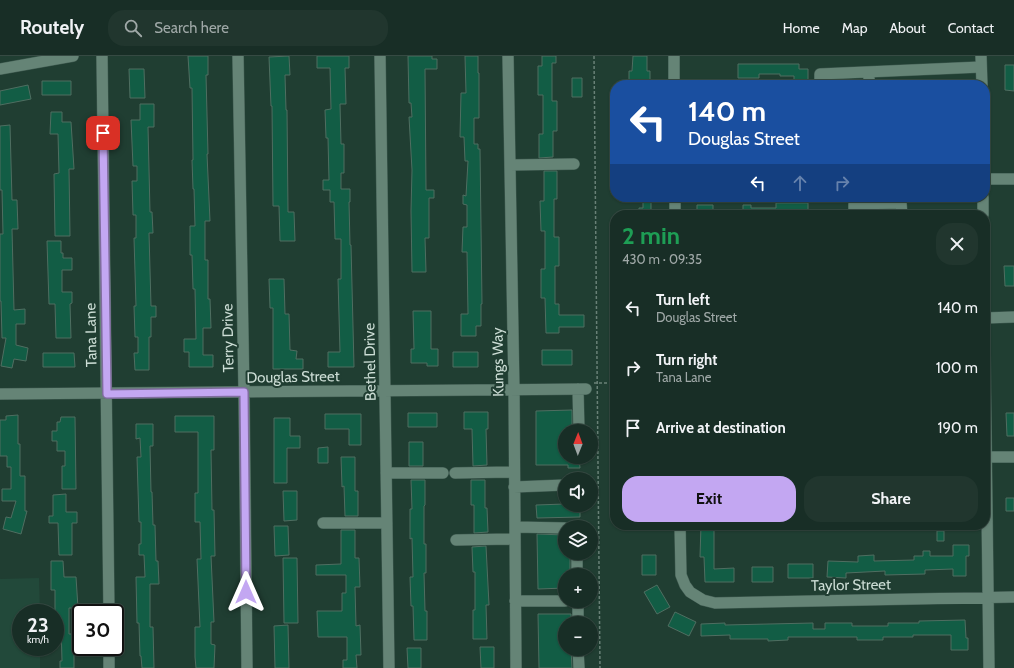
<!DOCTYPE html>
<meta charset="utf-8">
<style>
body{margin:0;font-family:Cabin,sans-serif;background:#21362e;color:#f1f3f6;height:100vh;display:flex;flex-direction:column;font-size:15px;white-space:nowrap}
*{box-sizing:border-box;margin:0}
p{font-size:13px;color:#9fa8a7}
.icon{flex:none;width:22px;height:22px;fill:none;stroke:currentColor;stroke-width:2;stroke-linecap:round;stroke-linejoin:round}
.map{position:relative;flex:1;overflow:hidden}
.drawer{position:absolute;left:610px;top:154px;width:380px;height:320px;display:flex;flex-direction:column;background:#182e26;border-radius:16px;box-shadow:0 1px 3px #0004,0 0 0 1px #364a43}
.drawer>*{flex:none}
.guide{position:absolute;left:610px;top:24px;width:380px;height:122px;border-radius:16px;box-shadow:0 1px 3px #0004,0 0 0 1px #364a43;background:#1a4fa0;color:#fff;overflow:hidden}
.needle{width:26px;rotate:1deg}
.controls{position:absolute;left:558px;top:368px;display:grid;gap:8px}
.controls a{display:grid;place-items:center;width:40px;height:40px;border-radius:50%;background:#182e26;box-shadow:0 1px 3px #0004,0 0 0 1px #364a43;font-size:20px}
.speed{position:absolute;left:12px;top:548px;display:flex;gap:8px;font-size:20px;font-weight:700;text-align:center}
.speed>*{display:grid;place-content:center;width:52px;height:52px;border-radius:50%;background:#182e26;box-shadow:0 1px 3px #0004,0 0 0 1px #364a43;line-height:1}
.speed small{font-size:10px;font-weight:400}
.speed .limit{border:2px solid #111;border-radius:6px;background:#fff;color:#111}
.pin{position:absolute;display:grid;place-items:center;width:34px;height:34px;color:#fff;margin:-17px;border-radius:8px;box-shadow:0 2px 6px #0006}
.me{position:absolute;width:44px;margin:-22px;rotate:0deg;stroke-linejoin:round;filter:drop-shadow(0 0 3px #0008)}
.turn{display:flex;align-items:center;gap:14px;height:84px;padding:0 12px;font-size:18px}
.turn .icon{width:52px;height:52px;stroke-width:2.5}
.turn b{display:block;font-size:28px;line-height:34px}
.lanes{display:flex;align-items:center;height:38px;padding:0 12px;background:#0003;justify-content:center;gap:20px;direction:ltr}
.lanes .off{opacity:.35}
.round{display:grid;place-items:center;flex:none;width:42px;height:42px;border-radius:16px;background:#21362e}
.head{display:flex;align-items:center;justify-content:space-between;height:68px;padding:0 12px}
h1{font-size:24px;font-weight:800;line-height:30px;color:#1e9e55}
.action{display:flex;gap:8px;margin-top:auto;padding:8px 12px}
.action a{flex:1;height:46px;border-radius:16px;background:#c3a7f2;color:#111;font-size:16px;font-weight:800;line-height:46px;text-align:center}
.action a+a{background:#21362e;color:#f1f3f6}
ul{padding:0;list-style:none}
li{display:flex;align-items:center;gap:12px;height:60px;padding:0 12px}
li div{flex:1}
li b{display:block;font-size:15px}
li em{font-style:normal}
header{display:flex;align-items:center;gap:24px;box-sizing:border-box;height:56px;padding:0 20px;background:#182e26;border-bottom:1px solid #364a43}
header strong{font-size:19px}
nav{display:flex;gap:22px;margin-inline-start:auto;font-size:14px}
.search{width:280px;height:36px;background:#21362e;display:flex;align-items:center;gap:10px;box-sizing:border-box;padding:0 14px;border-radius:16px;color:#9fa8a7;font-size:15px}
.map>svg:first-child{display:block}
</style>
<header>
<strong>Routely</strong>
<div class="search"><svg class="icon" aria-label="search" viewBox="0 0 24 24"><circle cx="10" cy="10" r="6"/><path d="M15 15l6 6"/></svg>Search here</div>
<nav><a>Home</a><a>Map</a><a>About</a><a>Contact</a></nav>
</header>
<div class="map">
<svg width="1014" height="612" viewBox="0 0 1014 612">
<rect width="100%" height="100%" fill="#203e32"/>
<path fill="#22493a" d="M39 522 40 557H21V591H40V612H0V523Z"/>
<path fill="#125d45" stroke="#4f6e61" d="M188 0H208V19H206L208 98H207L210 165H205V204H208V243H210L211 272H203V299H213V311H189V296H184V283H196L195 233H193L192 199H190V170H195L194 133H193L192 104H193L192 32H190Z
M289 0 290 19H285L286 54H287L288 156H294L295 185H280L279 150H273L272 50H271L269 1Z
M317 0H349V12H345L346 48H340L341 88H344V117H341V133H350V146H349L350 189H351L354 311H328V296H340L338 223H341V183H335L334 146H330V134H323V124H329L328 82H326L325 54 331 53 330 12H317Z
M408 0H432V3H437V13H425L426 134H434V142H429V182H425L426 216H412L411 155 412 114 409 61H412L411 47H409Z
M465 0H478V17H479V62H474V88H478V93H480L482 248H481V270H476V280H461V258H468L467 196H462L463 171H467V149L463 148V139L466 140 468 105H465L464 81H460L461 37H466Z
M542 0H556V7H552V45H557V75H553V101L539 102V78H543V39H538V10H542Z
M633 0H647V15H650V29H629V15H632Z
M738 8H799V13H808V25L794 26V20H780V18H759V22H738Z
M1005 9H1014V35L1005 34Z
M129 13H144L145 42H130Z
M572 22H582V41H572Z
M42 25H71V39H42Z
M28 29 31 43 0 49V35Z
M140 48H154V71H148L150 156H152L153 177H149L151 250H156V261H151V281H149V314H135L134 297H138V281H135L134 250H136L134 182H136V159H133L132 125H137V110H133L131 64H140Z
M51 56H62V66H71L74 113H69L70 180H55L54 118 59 117 58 78H50Z
M10 69 12 144H17L18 173H12L14 254 25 253V268H16V289L28 292 26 305 14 303 12 312 1 310 6 282H2L1 245H0V178H3L2 134H0V70Z
M544 115H557V143H554V181H559V210H555V248H559V259H584V271H559V277H546L545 242H541V213H545V175H541L540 145H544Z
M643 141H651V159H639V152H643Z
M776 147H808V159H743V149H751V152H776Z
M697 149H713V159H697Z
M47 185H61V197H63V202H72V214H62V236H72V247L70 248 71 282H56L55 248H49Z
M1004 210H1014V230H1005Z
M269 223H284L285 258H289L290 294 297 295 296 303H303V313H273V252H270Z
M413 255H431V293H438V310H427V307H411V293H414Z
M542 294H572V309H542Z
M453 296H478V311H453Z
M43 297H74L75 311H43Z
M572 354V375H565V401H579L580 412H568V409H536V355Z
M464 356H488V373H486L487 409 473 410 472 373H464Z
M408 357H437V371H408Z
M1006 357H1014V380H1007Z
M325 358H361V389H349V373H325Z
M18 359V388H20V420H25V455H27L21 478 3 473 6 461 11 462 16 445H2V433H11V411H7V400H0V364H6V360Z
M175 360H214V394H211L212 454H214L215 500H211L214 566H211V588L215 589 214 612H196L195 601V571H200L197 503H201L200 466H195V437H198V376H175Z
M61 361H75L76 433H62V410H65V395H57V385H52V375H57V366H60Z
M274 362H290V380H300V392H287V427H274Z
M136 368H153V390H150L151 436H152L153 469H155L156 505H158L159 528H150V571H153L154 612H142L141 600H140L139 567H137L136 521H145L144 499H139V488H141V466H139L137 401H141L140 382 136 383Z
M409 386H423V410H409Z
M328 391V407H318V392Z
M341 401H355V435H358V460H345L344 430 342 431Z
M411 424H425V449L424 450V488H426V517H424L425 555H427V584H414L413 550H411L410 521H413L412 482 410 483V453H412Z
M471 424H485V452H487L488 476 474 477V449H471Z
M283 435H297V464L284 465Z
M66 438V456H77V467H72V499H59L58 467H49V460H53V439Z
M1006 442H1014V455H1006Z
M565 448 580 449V461L537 462 536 449Z
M701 469H714V513L734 512V526H705L704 501H700Z
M274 470H288L289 499 275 500Z
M341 474H355V502H359L360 531H355L356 570 360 569 361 599H356L357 612H343V604H347V581H318L317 555H342V537H346V519H316V509L341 508Z
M937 475H944V485H937Z
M537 478 565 479V497H570V519H565V532L538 533Z
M953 489H969V500H966V520H953V513L925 514V518L885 519V515L846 517V522L827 521 828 505 858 506V500L874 499V505L914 504V500H923V495H930V500H953Z
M486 490 489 549H486L487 583H473V554H475V516H473L472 491Z
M642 499H656V519H642Z
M283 502H297L298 567H284Z
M51 505H63L64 521H76L78 552H69V578H76V598H74V612H60V605H62L61 568H55V534H51Z
M788 508H813V522H788Z
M752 511H773V526H752Z
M657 529 670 551 657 558 644 536Z
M675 556 696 566 689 580 668 570Z
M538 558H571V567H565V593H571L572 612H539Z
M965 564 966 582H968V594H951V579H913V581H883V584H857V581H788V584L768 585V583H730V579L701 580V568L725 567V569L813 567V573H825V567H852V570H888V567H919V565Z
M288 569 289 612H275L274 570Z
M480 591H494V612H481Z
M407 592H421V612H408Z"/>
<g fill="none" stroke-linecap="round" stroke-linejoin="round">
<defs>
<path id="minor" d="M102 0 109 557
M238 0 244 336 247 612
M380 0 389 612
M508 0 514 333 516 612
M674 0V29
M981 0 982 29
M0 13 73 0
M869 16V29
M820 29V18L981 11
M510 109 574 108
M985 123H1014
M675 141V159
M983 141V159
M854 159V148L901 147 902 159
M985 262 1014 261
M985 296 989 612
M578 333 579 375
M0 338 586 333
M985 401H1014
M386 417H443
M455 417 514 416
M514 431 565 429
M323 467H387
M680 469 681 519 685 529 690 536 703 544 715 547 1014 541
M515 471 565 472
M456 484 515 483
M577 497V519
M515 545H565
M573 545H578V567
M109 591V612
M578 593 579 612"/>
</defs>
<use href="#minor" stroke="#415c52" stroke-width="12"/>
<path stroke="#698177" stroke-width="1.5" stroke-dasharray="3 2" stroke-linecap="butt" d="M594 0 600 612
M594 327H610L615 330"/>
<use href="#minor" stroke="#658476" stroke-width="11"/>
</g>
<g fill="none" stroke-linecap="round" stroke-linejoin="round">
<defs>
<path id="route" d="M103 77 107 338 244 336 246 536"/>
</defs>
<use href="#route" stroke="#7f6d9d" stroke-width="10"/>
<use href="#route" stroke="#c3a7f2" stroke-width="7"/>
</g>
<g text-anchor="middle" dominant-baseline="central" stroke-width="4" stroke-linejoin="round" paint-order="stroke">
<g font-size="15" fill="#ccddd5" stroke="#203e32">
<text transform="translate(91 279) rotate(-91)">Tana Lane</text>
<text transform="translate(228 282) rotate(-91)">Terry Drive</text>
<text transform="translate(370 306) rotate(-91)">Bethel Drive</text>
<text transform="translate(498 306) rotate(-91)">Kungs Way</text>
<text transform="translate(293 321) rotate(-1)">Douglas Street</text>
<text transform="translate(851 529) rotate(-1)">Taylor Street</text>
</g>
</g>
</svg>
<div class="controls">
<a><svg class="needle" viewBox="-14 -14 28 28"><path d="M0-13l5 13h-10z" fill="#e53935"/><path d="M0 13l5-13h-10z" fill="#9fa8a7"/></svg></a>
<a><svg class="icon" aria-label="sound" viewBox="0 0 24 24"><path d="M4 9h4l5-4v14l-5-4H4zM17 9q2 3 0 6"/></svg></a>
<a><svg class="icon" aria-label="layers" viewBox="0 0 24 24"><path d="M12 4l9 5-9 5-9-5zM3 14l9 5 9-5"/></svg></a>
<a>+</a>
<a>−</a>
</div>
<div class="speed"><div>23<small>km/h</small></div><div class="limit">30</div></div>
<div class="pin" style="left:103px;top:77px;background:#d93025"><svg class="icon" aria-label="arrive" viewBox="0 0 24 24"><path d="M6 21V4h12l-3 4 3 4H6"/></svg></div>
<svg class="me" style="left:246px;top:536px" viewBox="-20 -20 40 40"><path d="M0-17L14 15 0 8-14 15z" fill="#c3a7f2" stroke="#fff" stroke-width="4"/></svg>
<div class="guide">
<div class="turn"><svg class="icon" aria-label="left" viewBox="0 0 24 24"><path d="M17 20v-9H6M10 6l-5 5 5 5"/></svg><div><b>140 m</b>Douglas Street</div></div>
<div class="lanes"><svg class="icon" aria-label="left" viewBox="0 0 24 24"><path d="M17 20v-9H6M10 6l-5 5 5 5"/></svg><svg class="icon off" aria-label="ahead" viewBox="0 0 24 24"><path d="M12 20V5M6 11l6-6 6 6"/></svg><svg class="icon off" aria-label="right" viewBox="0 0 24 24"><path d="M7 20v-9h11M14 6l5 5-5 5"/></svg></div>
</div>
<section class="drawer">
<div class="head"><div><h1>2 min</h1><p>430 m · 09:35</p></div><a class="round"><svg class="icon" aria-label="close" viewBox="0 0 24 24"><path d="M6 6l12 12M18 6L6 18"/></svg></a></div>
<ul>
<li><svg class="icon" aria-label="left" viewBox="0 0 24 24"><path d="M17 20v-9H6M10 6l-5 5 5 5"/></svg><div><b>Turn left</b><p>Douglas Street</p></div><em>140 m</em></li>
<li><svg class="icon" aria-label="right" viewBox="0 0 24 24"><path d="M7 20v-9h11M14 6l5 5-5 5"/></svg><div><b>Turn right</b><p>Tana Lane</p></div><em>100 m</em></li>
<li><svg class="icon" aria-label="arrive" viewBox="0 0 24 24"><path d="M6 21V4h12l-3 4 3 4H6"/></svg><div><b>Arrive at destination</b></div><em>190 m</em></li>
</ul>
<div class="action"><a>Exit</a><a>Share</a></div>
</section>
</div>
